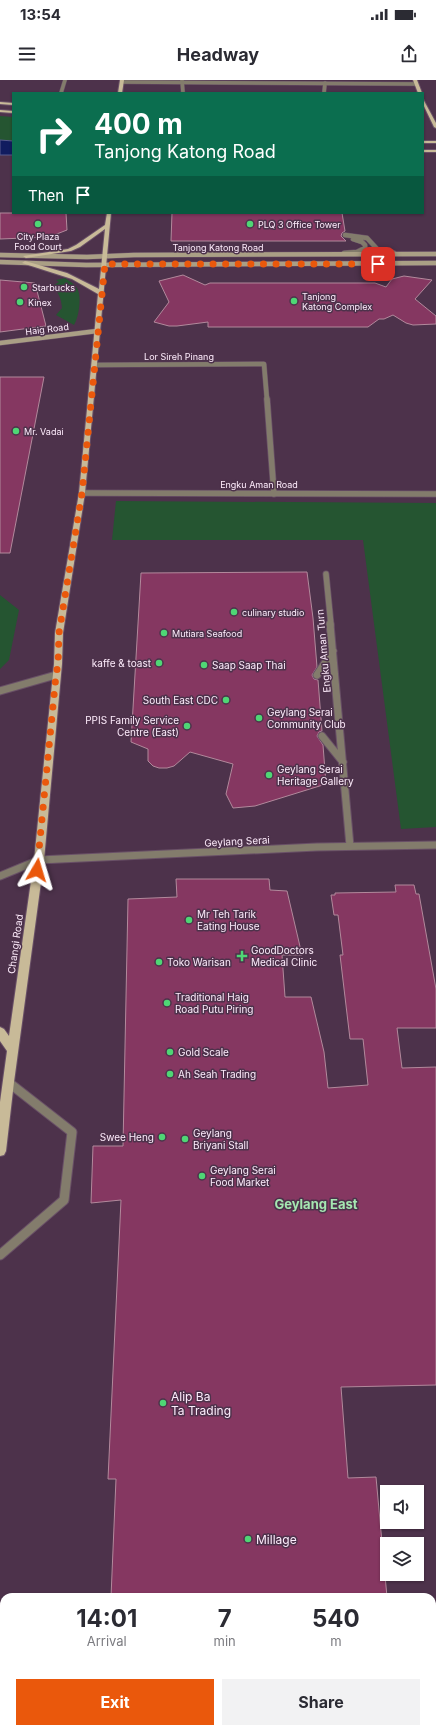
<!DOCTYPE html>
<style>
body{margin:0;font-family:Inter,sans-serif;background:#f2f2f3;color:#2b2b33;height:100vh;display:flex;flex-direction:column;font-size:15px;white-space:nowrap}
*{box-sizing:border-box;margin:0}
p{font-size:13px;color:#7c7c81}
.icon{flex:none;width:22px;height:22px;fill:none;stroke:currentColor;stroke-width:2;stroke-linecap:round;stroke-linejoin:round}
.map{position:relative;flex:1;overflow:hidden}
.drawer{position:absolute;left:0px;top:1513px;width:436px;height:140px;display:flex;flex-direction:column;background:#fff;border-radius:12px 12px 0 0;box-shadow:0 1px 3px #0004}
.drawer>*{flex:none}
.hud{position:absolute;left:12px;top:12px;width:412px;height:122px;border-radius:0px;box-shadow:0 1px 3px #0004;background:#0b6e4f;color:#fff;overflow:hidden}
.buttons{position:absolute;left:380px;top:1405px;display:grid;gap:8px}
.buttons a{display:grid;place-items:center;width:44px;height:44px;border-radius:0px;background:#fff;box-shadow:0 1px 3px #0004;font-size:20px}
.pin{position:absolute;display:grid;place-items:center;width:34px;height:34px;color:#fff;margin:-17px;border-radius:8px;box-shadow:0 2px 6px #0006}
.me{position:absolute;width:44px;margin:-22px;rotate:7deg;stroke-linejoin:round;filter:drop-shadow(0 0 3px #0008)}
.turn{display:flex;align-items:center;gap:14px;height:84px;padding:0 16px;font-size:18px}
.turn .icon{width:52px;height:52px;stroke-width:2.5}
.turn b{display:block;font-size:28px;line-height:34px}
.then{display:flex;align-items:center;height:38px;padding:0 16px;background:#0003;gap:8px;font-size:15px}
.eta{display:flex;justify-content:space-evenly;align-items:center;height:68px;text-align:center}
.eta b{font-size:24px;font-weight:700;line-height:28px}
.primary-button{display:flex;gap:8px;margin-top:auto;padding:8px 16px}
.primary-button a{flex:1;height:46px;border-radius:0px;background:#ea580c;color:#fff;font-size:16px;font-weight:700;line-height:46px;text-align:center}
.primary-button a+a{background:#f2f2f3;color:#2b2b33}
.status{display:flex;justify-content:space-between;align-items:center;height:28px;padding:0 20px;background:#fff;direction:ltr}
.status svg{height:11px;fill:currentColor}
header{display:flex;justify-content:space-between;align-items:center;height:52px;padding:0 16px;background:#fff;font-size:18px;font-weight:700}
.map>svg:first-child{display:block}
</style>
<div class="status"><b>13:54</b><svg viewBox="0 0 49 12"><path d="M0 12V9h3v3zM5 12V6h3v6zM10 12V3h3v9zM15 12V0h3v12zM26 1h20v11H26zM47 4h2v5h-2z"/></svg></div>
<header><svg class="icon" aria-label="menu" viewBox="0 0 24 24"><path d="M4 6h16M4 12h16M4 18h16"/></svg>Headway<svg class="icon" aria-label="share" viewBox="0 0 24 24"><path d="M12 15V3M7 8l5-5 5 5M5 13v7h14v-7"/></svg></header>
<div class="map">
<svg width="436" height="1653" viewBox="0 0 436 1653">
<rect width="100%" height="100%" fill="#4d324b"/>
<path fill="#255531" d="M0 36 13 37V61L0 60Z
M65 198C69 201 74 203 77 208 82 216 79 237 74 245L56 235 62 228C61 218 59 213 52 206L59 202 56 200Z
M116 421 436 423V747L401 749 363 460H112Z
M0 515 19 530 9 580 0 589Z"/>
<path fill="#111c5f" stroke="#585a8e" d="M0 60 13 61V75H0Z"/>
<path fill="#853761" stroke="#b2899c" d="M0 133H66L67 150 49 157 0 159Z
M172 133H342L345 151 342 153 341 156 346 161H171Z
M183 195 205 205 210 203H375L386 207 392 199 404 196 432 200 415 219 436 236V244L413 245 406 243 393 235 384 239H379L368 247H208V242L177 246H169L154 242 169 222 159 201Z
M0 200 35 203 46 246 0 252Z
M0 297H44L10 473H0Z
M307 492 313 538 317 587 312 595 314 599 318 600 322 651 319 652 317 656 323 665 326 704 255 726 233 728 226 714 233 684 190 672 174 686 167 688H159L153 686 148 681V669L131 662 141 493Z
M176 799H269L270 810 287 811 302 875H282L285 917H311L324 972 328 1008 368 1005 363 959H350L340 875H343L338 835H334L331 815H335V813L396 812 395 805H414L416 814H419L436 909V948H397L402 988 436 987V1305L341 1307 348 1398 376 1397 387 1517H111L116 1399H108L121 1120 91 1123 93 1066H123L128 819 177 817Z"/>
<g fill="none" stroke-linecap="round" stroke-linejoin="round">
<defs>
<path id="lane-far4" d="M182 0 183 13
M61 13 65 0
M324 13 325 3"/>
<path id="lane-far3" d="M345 155 367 158 378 170 394 173
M344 173 357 172 365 168V165L362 162 353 159
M94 285 264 284 267 320"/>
<path id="lane-far2" d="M267 319 274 414
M326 494 331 545"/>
<path id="lane-far1" d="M330 544 350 766
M317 595 333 571
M322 656 343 682"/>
<path id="lane" d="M0 1175 64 1120 72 1052 8 1002"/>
<path id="street-far2" d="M122 2 416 4"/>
<path id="street-far1" d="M82 413 436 414"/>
<path id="street" d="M0 611 56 595
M0 796 39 780 317 767 436 765"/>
<path id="secondary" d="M0 175 87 177 134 175 436 174
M0 182 86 185 436 183
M0 263 97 251"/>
<path id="primary" d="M120 0H124L122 13H118Z
M413 0H417L422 13H418Z
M423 19 436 43V48L434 47 423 24Z
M0 22 13 23V25L0 24Z
M0 30 13 31V33L0 32Z
M423 61H436V63H423Z
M423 70H436V72H423Z
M107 133H111L85 413 63 553 62 584 44 780 14 1002 6 1071 4 1075 0 1076V1022L7 971 0 961V947L4 949 9 956 34 780 54 584 55 553 79 413 98 214 72 199 22 183 25 181 67 193 99 209 105 149 80 167 71 171 26 178 23 176 68 169 76 165 105 145Z"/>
</defs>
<use href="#lane-far4" stroke="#695067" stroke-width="4.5"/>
<use href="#lane-far3" stroke="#695067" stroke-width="5.5"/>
<use href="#lane-far2" stroke="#695067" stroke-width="7"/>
<use href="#lane-far1" stroke="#695067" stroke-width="9"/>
<use href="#lane" stroke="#695067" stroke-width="11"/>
<use href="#street-far2" stroke="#695067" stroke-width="4.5"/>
<use href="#street-far1" stroke="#695067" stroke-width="7"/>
<use href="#street" stroke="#695067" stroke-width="9"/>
<use href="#secondary" stroke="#695067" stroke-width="5.5"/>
<use href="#primary" stroke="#695067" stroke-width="2"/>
<use href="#lane-far4" stroke="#837c6c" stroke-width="3.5"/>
<use href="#lane-far3" stroke="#837c6c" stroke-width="4.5"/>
<use href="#lane-far2" stroke="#837c6c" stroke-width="5.5"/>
<use href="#lane-far1" stroke="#837c6c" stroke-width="7"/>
<use href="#lane" stroke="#837c6c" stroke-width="9"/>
<use href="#street-far2" stroke="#837c6c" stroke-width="3.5"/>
<use href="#street-far1" stroke="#837c6c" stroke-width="5.5"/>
<use href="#street" stroke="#837c6c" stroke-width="7"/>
<use href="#secondary" stroke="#aa9f85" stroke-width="4.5"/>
<use href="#primary" fill="#c8ba98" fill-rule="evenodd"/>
</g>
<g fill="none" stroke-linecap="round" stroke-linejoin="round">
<path stroke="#ea580c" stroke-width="7" stroke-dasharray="0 12.6" d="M37 790 56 595 58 584 59 553 82 413 105 184H378"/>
</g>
<g fill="#4fd675" stroke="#4d324b" stroke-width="1.5">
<circle cx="38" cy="144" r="4"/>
<circle cx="250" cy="144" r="4"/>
<circle cx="24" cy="207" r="4"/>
<circle cx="294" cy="221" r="4"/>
<circle cx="20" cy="222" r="4"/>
<circle cx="16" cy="351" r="4"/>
<circle cx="234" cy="532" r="4"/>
<circle cx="164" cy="553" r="4"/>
<circle cx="159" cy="583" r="4"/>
<circle cx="204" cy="585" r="4"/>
<circle cx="226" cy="620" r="4"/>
<circle cx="259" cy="638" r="4"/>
<circle cx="187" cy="646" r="4"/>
<circle cx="269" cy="695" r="4"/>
<circle cx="189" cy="840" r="4"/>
<path d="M240 870h4v4h4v4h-4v4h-4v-4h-4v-4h4z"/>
<circle cx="159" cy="882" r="4"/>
<circle cx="167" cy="923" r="4"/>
<circle cx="170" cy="972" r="4"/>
<circle cx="170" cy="994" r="4"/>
<circle cx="162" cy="1057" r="4"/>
<circle cx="185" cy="1059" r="4"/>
<circle cx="202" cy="1096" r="4"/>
<circle cx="163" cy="1323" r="4"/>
<circle cx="248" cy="1459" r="4"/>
</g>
<g text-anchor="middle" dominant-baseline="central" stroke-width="3" stroke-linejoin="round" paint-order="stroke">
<g font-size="9" fill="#feecfc" stroke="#4d324b" text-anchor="start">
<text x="258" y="144">PLQ 3 Office Tower</text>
<text x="38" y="156" text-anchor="middle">City Plaza<tspan x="38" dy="10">Food Court</tspan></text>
<text x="32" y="207">Starbucks</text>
<text x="302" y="216">Tanjong<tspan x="302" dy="10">Katong Complex</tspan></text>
<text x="28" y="222">Kinex</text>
<text x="24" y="351">Mr. Vadai</text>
<text x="242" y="532">culinary studio</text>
<text x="172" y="553">Mutiara Seafood</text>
</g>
<g font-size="9" fill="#feecfc" stroke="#4d324b">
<text x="218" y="167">Tanjong Katong Road</text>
<text transform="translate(47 249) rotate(-7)">Haig Road</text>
<text x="179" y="276">Lor Sireh Pinang</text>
<text x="259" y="404">Engku Aman Road</text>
</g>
<g font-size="10" fill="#feecfc" stroke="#4d324b">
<text transform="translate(323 571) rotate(-95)">Engku Aman Turn</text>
<text transform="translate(237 761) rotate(-3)">Geylang Serai</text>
<text transform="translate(15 864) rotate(-82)">Changi Road</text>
</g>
<g font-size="10" fill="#feecfc" stroke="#4d324b" text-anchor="start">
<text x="151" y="583" text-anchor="end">kaffe &amp; toast</text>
<text x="212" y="585">Saap Saap Thai</text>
<text x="218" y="620" text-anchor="end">South East CDC</text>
<text x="267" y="632">Geylang Serai<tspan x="267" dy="12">Community Club</tspan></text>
<text x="179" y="640" text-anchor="end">PPIS Family Service<tspan x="179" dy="12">Centre (East)</tspan></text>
<text x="277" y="689">Geylang Serai<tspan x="277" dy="12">Heritage Gallery</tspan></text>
<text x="197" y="834">Mr Teh Tarik<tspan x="197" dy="12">Eating House</tspan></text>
<text x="251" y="870">GoodDoctors<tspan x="251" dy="12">Medical Clinic</tspan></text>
<text x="167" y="882">Toko Warisan</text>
<text x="175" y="917">Traditional Haig<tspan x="175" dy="12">Road Putu Piring</tspan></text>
<text x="178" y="972">Gold Scale</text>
<text x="178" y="994">Ah Seah Trading</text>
<text x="193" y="1053">Geylang<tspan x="193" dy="12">Briyani Stall</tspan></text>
<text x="154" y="1057" text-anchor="end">Swee Heng</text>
<text x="210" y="1090">Geylang Serai<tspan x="210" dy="12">Food Market</tspan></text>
</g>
<g font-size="12" fill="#feecfc" stroke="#4d324b" text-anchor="start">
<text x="171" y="1316">Alip Ba<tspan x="171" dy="14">Ta Trading</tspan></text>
<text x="256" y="1459">Millage</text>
</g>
<g font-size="13" font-weight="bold" fill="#a5e7b1" stroke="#4d324b">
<text x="316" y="1124">Geylang East</text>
</g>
</g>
</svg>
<div class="buttons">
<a><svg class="icon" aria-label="sound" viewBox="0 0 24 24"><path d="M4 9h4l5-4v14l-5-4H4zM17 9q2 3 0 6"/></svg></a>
<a><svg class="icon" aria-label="layers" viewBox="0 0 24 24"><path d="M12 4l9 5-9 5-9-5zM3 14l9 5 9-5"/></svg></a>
</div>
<div class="pin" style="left:378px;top:184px;background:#d93025"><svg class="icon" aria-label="arrive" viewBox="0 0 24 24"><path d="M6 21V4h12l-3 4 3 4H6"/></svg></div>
<svg class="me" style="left:37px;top:790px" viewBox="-20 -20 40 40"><path d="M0-17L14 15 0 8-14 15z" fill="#ea580c" stroke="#fff" stroke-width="4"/></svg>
<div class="hud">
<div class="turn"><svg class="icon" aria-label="right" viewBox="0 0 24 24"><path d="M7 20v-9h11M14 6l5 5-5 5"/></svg><div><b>400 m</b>Tanjong Katong Road</div></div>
<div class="then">Then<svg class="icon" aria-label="arrive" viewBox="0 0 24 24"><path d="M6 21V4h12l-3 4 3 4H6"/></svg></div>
</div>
<section class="drawer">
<div class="eta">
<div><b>14:01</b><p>Arrival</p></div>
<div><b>7</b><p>min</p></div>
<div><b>540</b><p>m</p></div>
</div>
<div class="primary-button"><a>Exit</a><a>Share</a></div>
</section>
</div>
